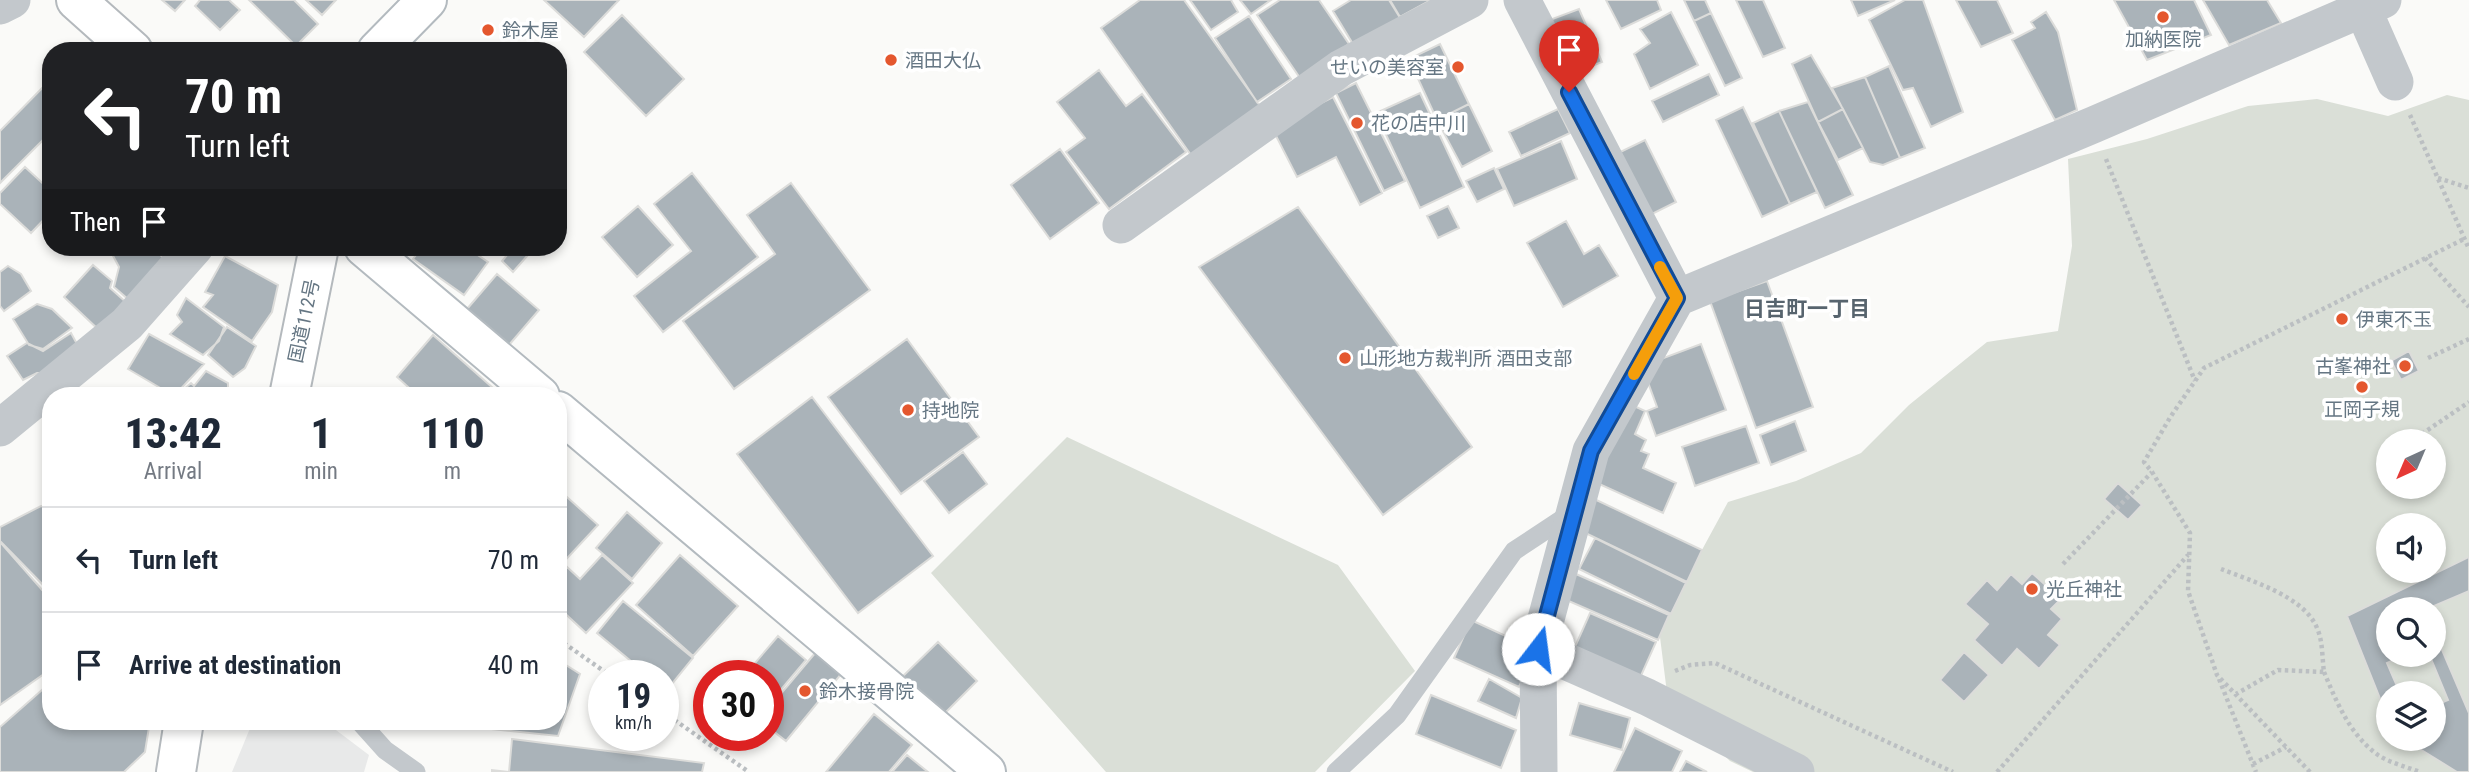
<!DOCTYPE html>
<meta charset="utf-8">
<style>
body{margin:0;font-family:"Roboto Condensed","Noto Sans JP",sans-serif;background:#f6f6f7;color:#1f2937;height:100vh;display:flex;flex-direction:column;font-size:26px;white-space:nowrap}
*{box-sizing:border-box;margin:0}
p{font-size:23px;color:#747a83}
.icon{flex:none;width:38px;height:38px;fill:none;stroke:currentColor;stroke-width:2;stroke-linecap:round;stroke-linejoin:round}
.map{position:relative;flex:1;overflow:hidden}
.panel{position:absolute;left:42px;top:387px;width:525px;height:343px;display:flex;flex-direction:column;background:#fff;border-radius:28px;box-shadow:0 4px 10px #0003}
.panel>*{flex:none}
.banner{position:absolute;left:42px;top:42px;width:525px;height:214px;border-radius:28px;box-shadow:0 4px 10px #0003;background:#202124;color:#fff;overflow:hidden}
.needle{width:46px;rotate:224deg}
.controls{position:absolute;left:2376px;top:429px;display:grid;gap:14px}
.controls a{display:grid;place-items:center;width:70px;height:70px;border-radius:50%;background:#fff;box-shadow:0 4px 10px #0003;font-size:35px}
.speed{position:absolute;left:588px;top:660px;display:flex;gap:14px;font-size:35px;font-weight:700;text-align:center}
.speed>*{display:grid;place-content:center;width:91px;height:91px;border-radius:50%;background:#fff;box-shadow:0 4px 10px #0003;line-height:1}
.speed small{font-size:18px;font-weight:400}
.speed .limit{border:10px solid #d22;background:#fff;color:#111}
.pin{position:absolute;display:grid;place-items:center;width:60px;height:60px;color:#fff;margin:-72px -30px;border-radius:50% 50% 50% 0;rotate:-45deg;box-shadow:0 0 7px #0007}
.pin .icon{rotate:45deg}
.me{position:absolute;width:77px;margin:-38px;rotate:15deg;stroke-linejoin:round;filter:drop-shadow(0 0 5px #0008)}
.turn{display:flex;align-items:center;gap:24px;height:147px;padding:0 28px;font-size:32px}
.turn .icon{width:91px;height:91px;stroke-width:2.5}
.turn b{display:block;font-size:49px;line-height:60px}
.then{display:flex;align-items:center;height:66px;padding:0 28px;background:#0003;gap:14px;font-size:26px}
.eta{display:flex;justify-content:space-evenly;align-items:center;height:119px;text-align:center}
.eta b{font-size:42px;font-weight:800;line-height:49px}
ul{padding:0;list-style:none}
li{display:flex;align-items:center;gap:21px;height:105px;padding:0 28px;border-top:2px solid #e0e1e3}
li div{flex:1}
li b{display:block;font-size:26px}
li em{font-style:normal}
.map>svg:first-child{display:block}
</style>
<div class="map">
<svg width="2469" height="772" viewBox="0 0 2469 772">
<rect width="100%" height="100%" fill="#fafaf8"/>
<path fill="#e8e9e9" d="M253 721H324L369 755 364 772H232Z"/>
<path fill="#dadfd7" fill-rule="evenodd" d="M2447 95 2469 100V772H1753L1730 761 1668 701 1659 629 1728 502 1796 481 1861 453 1909 405 1987 342 2058 331 2072 246 2068 159 2147 139 2248 106 2317 99 2388 116ZM2389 441H2434V486H2389ZM2389 525H2434V570H2389ZM2389 609H2434V654H2389ZM2389 693H2434V738H2389Z
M1067 437 1338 565 1415 671 1315 772H1106L931 573Z"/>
<path fill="#aab3b9" stroke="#dcdcda" stroke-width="2" fill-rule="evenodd" d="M162 0H185L175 11Z
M200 0H229L240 10 220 30 195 6Z
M249 0H294L318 24 296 46Z
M306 0H336L322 15Z
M544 0H619L584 37Z
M1140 0H1184L1260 106 1191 155 1101 28Z
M1190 0H1231L1238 12 1211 30Z
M1240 0H1271L1251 14Z
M1280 0H1319L1349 44 1300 78 1257 15Z
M1351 0H1389L1402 21 1356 49 1333 11Z
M1390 0H1431L1400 17Z
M1606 0H1657L1661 10 1621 29Z
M1684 0H1705L1711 13 1694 21Z
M1736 0H1763L1785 48 1763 57Z
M1851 0H1895L1858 16Z
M1905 0H1923L1963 112 1931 127 1913 88 1903 90 1869 20Z
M1956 0H1997L2013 33 1981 47Z
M2114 0H2194L2211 35 2147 60Z
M2203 0H2267L2281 23 2229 45Z
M1579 9 1602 62 1572 74 1547 21Z
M1671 12 1698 65 1650 89 1634 54 1650 43 1640 29Z
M2046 12 2058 32 2077 110 2055 120 2012 40 2035 28 2031 22Z
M1711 13 1742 78 1725 86 1694 21Z
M622 15 684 79 646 116 584 52Z
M1249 16 1291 79 1257 102 1215 38Z
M1440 44 1469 104 1437 120 1409 59Z
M1811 55 1843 109 1818 122 1792 64Z
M1889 66 1925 148 1900 158 1865 77Z
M1099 70 1126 106 1142 94 1186 152 1109 209 1066 152 1085 138 1057 102Z
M1709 74 1719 95 1663 122 1652 101Z
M1865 77 1900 158 1883 165 1870 162 1832 88Z
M51 79V132L0 183V131Z
M1356 83 1405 181 1384 191 1336 93Z
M1420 93 1464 187 1420 208 1376 113Z
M1333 97 1382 193 1360 205 1336 157 1297 177 1272 128Z
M1808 102 1853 195 1825 208 1779 111Z
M1469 104 1492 151 1462 167 1437 120Z
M1743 107 1790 204 1762 217 1716 120Z
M1558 109 1570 133 1521 156 1509 132Z
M1843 109 1863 148 1838 160 1818 122Z
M1779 111 1817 192 1790 204 1753 123Z
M1645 140 1676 202 1644 218 1612 156Z
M1561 141 1577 179 1514 206 1497 169Z
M1060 149 1099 203 1050 239 1011 185Z
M25 167 51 191V212L31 233 0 204V193Z
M1494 168 1504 189 1477 202 1466 181Z
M692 173 758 257 663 332 634 296 691 251 654 204Z
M791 183 870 290 734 389 683 321 775 254 747 215Z
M638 206 673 245 637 277 602 237Z
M1448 206 1459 228 1438 238 1427 216Z
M1298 207 1472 447 1383 515 1199 267Z
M1566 221 1584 254 1599 245 1618 276 1563 307 1527 243Z
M115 247H153L165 260 129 300 114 287 119 267 111 252Z
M422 247H466L488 262 464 295 413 259Z
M514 247H520L528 255 513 272 502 261Z
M225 256 278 285 272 312 252 341 203 307 213 295 205 292Z
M93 265 112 281 110 288 128 304 101 332 64 297Z
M8 266 21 274 31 291 4 311 0 306V272Z
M497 274 539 310 509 345 467 309Z
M1767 281 1813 407 1756 428 1710 301Z
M186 298 224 327 219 341 203 355 170 334 182 322 177 315Z
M37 304 52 309 72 328 43 349 29 345 13 319Z
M227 327 256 346 245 368 233 377 208 355Z
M71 333 77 344 43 373H37L23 380 7 356 27 343 43 351Z
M149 334 204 364 174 396 128 369Z
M433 335 502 396H418L397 377Z
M907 339 979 437 901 494 828 397Z
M1701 344 1726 410 1656 436 1647 411 1657 407 1642 366Z
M2409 351 2419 371 2401 380 2391 361Z
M206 371 228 383V396L177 395 191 383 194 386Z
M812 397 933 556 858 613 737 454Z
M1621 400 1645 411 1635 434 1646 440 1641 451 1649 454 1643 468 1676 483 1663 513 1586 478Z
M1795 421 1806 451 1771 465 1760 435Z
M1746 426 1759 463 1695 486 1682 447Z
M963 452 987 484 949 513 924 481Z
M2118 483 2142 505 2128 520 2104 499Z
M558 489 598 525 558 568Z
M1590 497 1702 550 1687 582 1575 528Z
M41 506 51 509V600L0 542V527Z
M627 512 662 543 632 579 596 548Z
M1595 538 1686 583 1671 614 1579 569Z
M0 541 51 593V669L0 705Z
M602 555 633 583 586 633 558 607V577L567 567 580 579Z
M680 555 738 606 693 656 636 605Z
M2469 557V772H2457L2402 738H2434V693H2389V721L2347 616ZM2389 609H2434V654H2389Z
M2032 573 2061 599 2051 609 2062 619 2048 635 2060 645 2039 669 2017 649 2002 666 1974 640 1988 624 1965 604 1987 580 1997 590 2011 574 2022 584Z
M1576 574 1669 615 1658 640 1564 599Z
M2469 591V713L2434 631V609H2427Z
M623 601 693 658 667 690 663 687V676H649L597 633Z
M1590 613 1656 642 1636 687 1570 658Z
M1471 620 1536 650 1519 687 1454 658Z
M778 636 806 660 768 705V676H744Z
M938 642 977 681 938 720 899 680Z
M816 652 842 673 786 741 768 727V709Z
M1964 652 1989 675 1964 702 1940 680Z
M2407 654H2429L2448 700 2434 706V693H2400L2387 663Z
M558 660 580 674 558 736 416 721H558Z
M1489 679 1522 698 1516 718 1478 701Z
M51 682V721H150L145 752 124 772H0V727Z
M1431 695 1516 730 1501 768 1416 734Z
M1579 703 1630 718 1622 750 1570 735Z
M874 714 912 745 889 772H826Z
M1635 728 1682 751 1672 772H1614Z
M512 739 704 763 702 772H492V770L509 772Z
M907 755 928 772H892Z
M1686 761 1707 772H1680Z"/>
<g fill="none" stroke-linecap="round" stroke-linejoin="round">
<defs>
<path id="secondary" d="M377 51 427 0
M364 247 540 396
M558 411 986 772"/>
<path id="highway" d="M76 0 133 51
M289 396 319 247
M176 772 184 721"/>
</defs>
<use href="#secondary" stroke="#b3babf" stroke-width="42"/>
<use href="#highway" stroke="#b4b9bd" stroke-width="42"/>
<path stroke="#bbbfc2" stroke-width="4.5" stroke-dasharray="3.5 3.5" stroke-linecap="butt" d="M2410 115 2469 249
M2106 159 2195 381
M2438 178 2469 188
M2425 258 2469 307
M2428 358 2469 339
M2416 438 2469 402
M2063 564 2152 472
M2221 569C2251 581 2304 596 2317 628 2323 641 2322 658 2324 672L2278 670 2236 694
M558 639 611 676
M1675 671 1690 665 1715 663 1953 772
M2324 672C2337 703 2350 735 2378 755 2390 763 2407 767 2420 772
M2219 679 2256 772
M663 712 749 772
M2253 764 2286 747
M1997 772 2188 555
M2310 772 2217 675 2188 591 2190 533 2152 472 2144 462 2171 416 2204 368 2464 239"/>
<path stroke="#c3c8cc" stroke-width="19" d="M359 721 385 750 416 772
M1336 772 1397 715 1514 551 1573 512"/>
<path stroke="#c3c8cc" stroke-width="37" d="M1522 0 1677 298
M2359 0 2395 82
M0 6 12 0
M1121 225 1341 68 1470 0
M0 428 127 324 195 247
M1538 649 1647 697 1796 772
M1539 772 1538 649 1591 451 1677 298 2093 125 2383 0"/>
<use href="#secondary" stroke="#fff" stroke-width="38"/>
<use href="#highway" stroke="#fff" stroke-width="38"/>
</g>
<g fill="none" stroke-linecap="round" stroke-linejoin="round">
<defs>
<path id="route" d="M1538 649 1591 451 1677 298 1569 92"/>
</defs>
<use href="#route" stroke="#114b97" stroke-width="18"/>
<use href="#route" stroke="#1a73e8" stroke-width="12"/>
<path stroke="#f59e0b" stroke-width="12" d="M1634 374 1677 298 1660 267"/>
</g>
<g fill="#e4572e" stroke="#fff" stroke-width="2.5">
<circle cx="2163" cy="17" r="7"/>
<circle cx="488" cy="30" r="7"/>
<circle cx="891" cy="60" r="7"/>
<circle cx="1458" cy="67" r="7"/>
<circle cx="1357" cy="123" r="7"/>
<circle cx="2342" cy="319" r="7"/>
<circle cx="1345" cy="358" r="7"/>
<circle cx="2405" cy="366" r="7"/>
<circle cx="2362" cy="387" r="7"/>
<circle cx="908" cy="410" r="7"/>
<circle cx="2032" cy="589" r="7"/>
<circle cx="805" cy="691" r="7"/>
</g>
<g text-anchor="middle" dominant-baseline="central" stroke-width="7" stroke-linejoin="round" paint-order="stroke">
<g font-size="19" fill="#657683" stroke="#fff" text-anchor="start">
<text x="502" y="30">鈴木屋</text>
<text x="2163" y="39" text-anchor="middle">加納医院</text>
<text x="905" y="60">酒田大仏</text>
<text x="1444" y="67" text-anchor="end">せいの美容室</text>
<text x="1371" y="123">花の店中川</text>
<text x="2356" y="319">伊東不玉</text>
<text x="1359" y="358">山形地方裁判所 酒田支部</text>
<text x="2391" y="366" text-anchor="end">古峯神社</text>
<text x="2362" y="409" text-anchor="middle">正岡子規</text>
<text x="922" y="410">持地院</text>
<text x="2046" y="589">光丘神社</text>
<text x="819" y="691">鈴木接骨院</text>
</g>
<g font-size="19" fill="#657683" stroke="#fff">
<text transform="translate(304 321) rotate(-78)">国道112号</text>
</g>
<g font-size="21" font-weight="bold" fill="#57646e" stroke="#fff">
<text x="1807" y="309">日吉町一丁目</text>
</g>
</g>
</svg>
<div class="controls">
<a><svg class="needle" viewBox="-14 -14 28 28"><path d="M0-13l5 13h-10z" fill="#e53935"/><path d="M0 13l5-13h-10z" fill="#747a83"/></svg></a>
<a><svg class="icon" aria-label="sound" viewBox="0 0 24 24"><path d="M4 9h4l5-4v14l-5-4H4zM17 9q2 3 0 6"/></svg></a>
<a><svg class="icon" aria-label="search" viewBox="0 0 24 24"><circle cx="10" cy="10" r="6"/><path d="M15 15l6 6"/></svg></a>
<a><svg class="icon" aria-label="layers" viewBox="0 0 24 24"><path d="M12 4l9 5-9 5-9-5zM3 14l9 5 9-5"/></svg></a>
</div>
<div class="speed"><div>19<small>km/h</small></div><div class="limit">30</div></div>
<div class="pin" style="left:1569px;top:92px;background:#d93025"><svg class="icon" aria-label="arrive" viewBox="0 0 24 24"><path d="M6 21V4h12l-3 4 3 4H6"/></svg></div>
<svg class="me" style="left:1538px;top:649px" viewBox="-20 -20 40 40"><circle r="19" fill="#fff"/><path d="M0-13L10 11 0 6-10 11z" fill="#1a73e8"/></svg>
<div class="banner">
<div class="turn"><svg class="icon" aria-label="left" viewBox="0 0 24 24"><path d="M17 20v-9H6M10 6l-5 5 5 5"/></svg><div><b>70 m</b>Turn left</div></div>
<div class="then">Then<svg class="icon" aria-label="arrive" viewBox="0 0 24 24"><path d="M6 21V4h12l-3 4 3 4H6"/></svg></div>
</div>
<section class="panel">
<div class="eta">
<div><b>13:42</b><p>Arrival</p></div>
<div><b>1</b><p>min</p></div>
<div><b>110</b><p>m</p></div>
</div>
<ul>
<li><svg class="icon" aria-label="left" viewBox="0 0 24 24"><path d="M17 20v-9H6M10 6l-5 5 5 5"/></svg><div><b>Turn left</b></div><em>70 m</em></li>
<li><svg class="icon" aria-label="arrive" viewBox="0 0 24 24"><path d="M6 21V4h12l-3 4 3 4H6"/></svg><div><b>Arrive at destination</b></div><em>40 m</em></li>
</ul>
</section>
</div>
